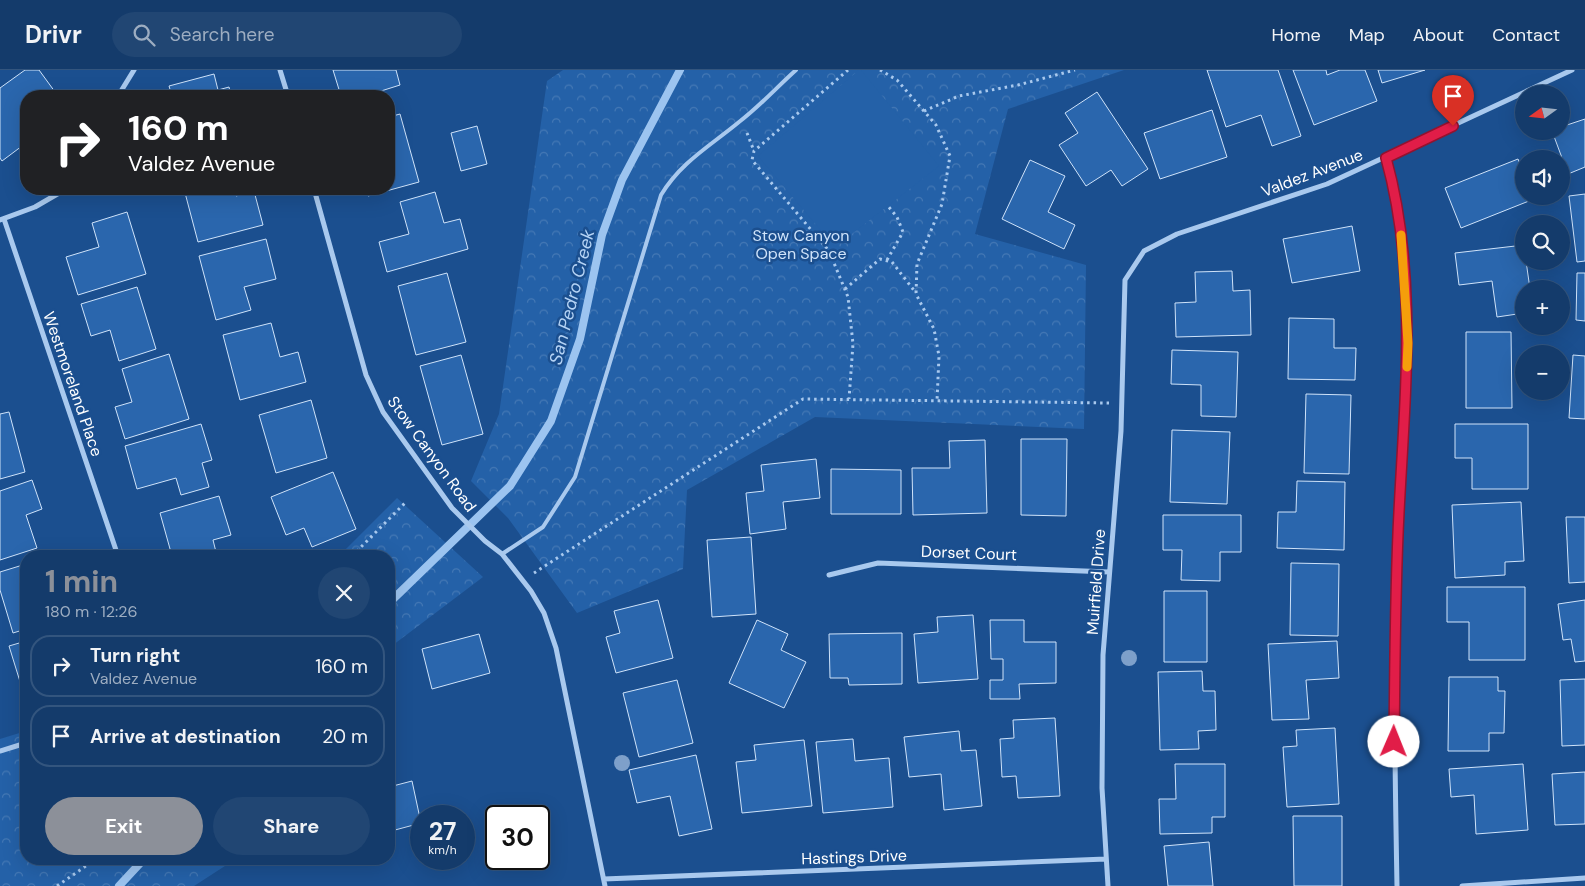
<!DOCTYPE html>
<meta charset="utf-8">
<style>
body{margin:0;font-family:"DM Sans",sans-serif;background:#214673;color:#f1f3f6;height:100vh;display:flex;flex-direction:column;font-size:19px;white-space:nowrap}
*{box-sizing:border-box;margin:0}
p{font-size:16px;color:#9dadc1}
.icon{flex:none;width:28px;height:28px;fill:none;stroke:currentColor;stroke-width:2;stroke-linecap:round;stroke-linejoin:round}
.map{position:relative;flex:1;overflow:hidden}
.side{position:absolute;left:20px;top:480px;width:375px;height:315px;display:flex;flex-direction:column;background:#143b6b;border-radius:20px;box-shadow:0 5px 20px #0002,0 0 0 1px #33557e}
.side>*{flex:none}
.hud{position:absolute;left:20px;top:20px;width:375px;height:105px;border-radius:20px;box-shadow:0 5px 20px #0002,0 0 0 1px #33557e;background:#202124;color:#fff;overflow:hidden}
.needle{width:32px;rotate:255deg}
.controls{position:absolute;left:1515px;top:15px;display:grid;gap:10px}
.controls a{display:grid;place-items:center;width:55px;height:55px;border-radius:50%;background:#143b6b;box-shadow:0 5px 20px #0002,0 0 0 1px #33557e;font-size:25px}
.speed{position:absolute;left:410px;top:735px;display:flex;gap:10px;font-size:25px;font-weight:700;text-align:center}
.speed>*{display:grid;place-content:center;width:65px;height:65px;border-radius:50%;background:#143b6b;box-shadow:0 5px 20px #0002,0 0 0 1px #33557e;line-height:1}
.speed small{font-size:12px;font-weight:400}
.speed .limit{border:2px solid #111;border-radius:8px;background:#fff;color:#111}
.pin{position:absolute;display:grid;place-items:center;width:42px;height:42px;color:#fff;margin:-51px -21px;border-radius:50% 50% 50% 0;rotate:-45deg;box-shadow:0 0 5px #0007}
.pin .icon{rotate:45deg}
.me{position:absolute;width:55px;margin:-28px;rotate:1deg;stroke-linejoin:round;filter:drop-shadow(0 0 4px #0008)}
.turn{display:flex;align-items:center;gap:18px;height:105px;padding:0 25px;font-size:22px}
.turn .icon{width:65px;height:65px;stroke-width:2.5}
.turn b{display:block;font-size:35px;line-height:42px}
.round{display:grid;place-items:center;flex:none;width:52px;height:52px;border-radius:26px;background:#214673}
.summary{display:flex;align-items:center;justify-content:space-between;height:85px;padding:0 25px}
h1{font-size:30px;font-weight:700;line-height:38px;color:#8c9099}
.button{display:flex;gap:10px;margin-top:auto;padding:10px 25px}
.button a{flex:1;height:58px;border-radius:30px;background:#8c9099;color:#fff;font-size:20px;font-weight:700;line-height:58px;text-align:center}
.button a+a{background:#214673;color:#f1f3f6}
ul{padding:0;list-style:none}
li{display:flex;align-items:center;gap:15px;height:62px;margin:0 10px 8px;padding:0 15px;border:2px solid #33557e;border-radius:20px}
li div{flex:1}
li b{display:block;font-size:19px}
li em{font-style:normal}
header{display:flex;align-items:center;gap:30px;box-sizing:border-box;height:70px;padding:0 25px;background:#143b6b;border-bottom:1px solid #33557e}
header strong{font-size:24px}
nav{display:flex;gap:28px;margin-inline-start:auto;font-size:18px}
.search{width:350px;height:45px;background:#214673;display:flex;align-items:center;gap:12px;box-sizing:border-box;padding:0 18px;border-radius:28px;color:#9dadc1;font-size:19px}
.map>svg:first-child{display:block}
</style>
<header>
<strong>Drivr</strong>
<div class="search"><svg class="icon" aria-label="search" viewBox="0 0 24 24"><circle cx="10" cy="10" r="6"/><path d="M15 15l6 6"/></svg>Search here</div>
<nav><a>Home</a><a>Map</a><a>About</a><a>Contact</a></nav>
</header>
<div class="map">
<svg width="1585" height="816" viewBox="0 0 1585 816">
<defs>
<pattern id="forest-crowns" width="20" height="18" patternUnits="userSpaceOnUse" patternTransform="scale(1.25)"><rect width="20" height="18" fill="#2461a8"/><path d="M2 6a3 3 0 1 1 6 0M12 15a3 3 0 1 1 6 0" fill="none" stroke="#4579b5"/></pattern>
</defs>
<rect width="100%" height="100%" fill="#1b4f8f"/>
<path fill="url(#forest-crowns)" d="M563 0H1124L1008 39 975 164 1086 195 1084 359 815 347 687 420 683 499 577 543 508 448 471 411 499 344 547 11Z
M397 428 483 507 389 578V486H339Z
M26 661V789H230L228 794 194 816H0V669Z"/>
<path fill="#2461a8" d="M859 0H861L939 96 835 177 758 86Z"/>
<g fill="none" stroke-linecap="round" stroke-linejoin="round">
<path stroke="#9cc4f0" stroke-width="8" d="M389 533 510 416 551 351 580 269 602 165 622 110 680 0
M119 816 144 789"/>
</g>
<path fill="#2a66ad" stroke="#cfe3fa" d="M25 0H39L58 26H26V73L2 91 0 88V18Z
M333 0H396L400 15 381 21 382 26H341Z
M1207 0H1278L1301 66 1272 76 1261 45 1226 57Z
M1293 0H1326L1327 5 1340 0H1365L1377 31 1314 55Z
M1378 0H1425L1382 13Z
M214 4 218 20 229 17 231 26H172L169 16Z
M1097 22 1148 99 1122 116 1111 100 1086 116 1059 75 1078 63 1065 43Z
M1212 40 1227 87 1160 109 1144 63Z
M400 44 419 112 368 126 366 119H389V47Z
M1585 49V97L1568 104 1552 61H1561V57Z
M477 56 487 94 461 101 451 63Z
M1518 89 1524 103V126H1533L1534 129 1461 158 1445 118Z
M1030 90 1065 106 1048 142 1075 155 1064 179 1002 149Z
M184 119H234L236 126 254 121 263 155 198 172Z
M435 122 444 153 460 149 468 179 387 202 379 172 409 164 400 132Z
M1585 124V191L1577 192 1569 126Z
M127 142 146 204 78 225 66 187 99 177 92 153Z
M1352 156 1360 201 1292 213 1283 169Z
M266 169 276 209 244 217 251 240 216 250 199 186Z
M1524 175V191H1526L1530 219H1524V243L1497 247 1492 211 1459 215 1455 183Z
M1232 201 1233 221 1250 220 1251 265 1176 267 1175 233 1196 232 1195 202Z
M447 203 466 272 416 285 398 216Z
M1577 203H1585V251L1576 250Z
M137 217 156 279 119 291 110 260 91 266 81 234Z
M1289 248 1334 249V278H1356L1355 310 1288 309Z
M271 253 280 287 298 282 306 312 240 330 223 265Z
M1466 262H1511L1512 338H1466Z
M1172 280 1238 282 1236 347 1201 346V315L1171 314Z
M169 284 189 349 125 369 115 337 132 332 122 299Z
M461 285 483 364 442 375 420 296Z
M1573 285 1585 286V349L1569 348Z
M1306 324 1351 325 1349 404 1304 403Z
M311 330 327 388 276 403 259 345Z
M9 342 25 402 0 409V344Z
M201 354 212 390 202 393 209 417 181 425 176 408 137 419 125 376Z
M1455 354H1528V419H1472V388H1455Z
M1172 360 1230 362 1227 434 1170 432Z
M1021 369H1067L1066 446 1021 445Z
M985 370 987 443 913 445 912 398H950L949 371Z
M816 389 820 428 783 432 786 459 750 464 746 423 764 421 761 395Z
M831 399 901 400V444H831Z
M333 402 356 459 312 477 304 458 286 465 271 427Z
M32 410 42 439 26 445 37 478 0 490V421Z
M1297 411 1345 412 1344 480 1277 478 1278 442H1296Z
M219 426 231 465 213 470 217 486H172L160 443Z
M1521 432 1524 491 1505 492V505L1455 508 1452 435Z
M1163 445H1241V482H1220V511L1181 510 1182 480H1163Z
M1566 447H1585V512L1569 513Z
M751 467 756 544 712 547 707 470Z
M1291 493 1339 494 1338 566 1290 565Z
M26 494V559L13 563 0 520V502Z
M1447 517H1525V590H1469V552H1447Z
M1164 521H1207V592H1164Z
M658 530 673 588 616 603 606 567 620 563 614 541Z
M1585 530V591L1575 592 1571 569 1563 570 1558 534Z
M973 545 978 609 918 613 914 564 938 562 937 547Z
M757 550 788 564 781 580 806 592 784 638 729 613Z
M990 550H1024V572H1056V613L1019 614 1020 629H990V610H1003V589H991Z
M902 563V614L849 615 848 608H830L829 564Z
M479 564 490 603 432 619 422 579Z
M26 571V631L9 576Z
M1337 571 1339 608 1306 610 1309 649 1272 650 1268 574Z
M1202 601 1203 621H1215L1216 660 1198 661 1199 679 1160 680 1158 602Z
M1449 607H1498V621H1505L1504 663H1489V681H1448Z
M1585 609V675L1562 676 1560 610Z
M677 610 693 673 639 687 623 623Z
M1055 648 1060 726 1018 728 1016 706 1002 707 1000 669 1014 668 1013 650Z
M1335 658 1339 734 1287 737 1283 677 1297 676 1296 660Z
M959 661 961 681 976 680 982 736 944 740 941 704 909 707 904 667Z
M853 669 855 691 889 688 893 737 823 743 816 672Z
M804 670 812 736 742 743 736 692 756 690 754 675Z
M696 685 712 759 679 766 670 726 637 733 629 700Z
M1175 694H1225V747H1212V763L1160 764 1159 729H1176Z
M1523 694 1528 760 1476 764 1474 725 1451 727 1449 699Z
M1585 702V754L1555 755 1552 704Z
M412 711 421 753 395 760 389 738V717Z
M1293 746H1342V816H1294Z
M1209 772 1213 816H1168L1164 776Z"/>
<g fill="none" stroke-linecap="round" stroke-linejoin="round">
<path stroke="#a9c9ee" stroke-width="3" stroke-dasharray="2.5 4" stroke-linecap="butt" d="M848 0 754 81 752 90 829 181 848 227 853 274 849 329
M880 0 897 10 936 55 950 86 942 134 917 194 916 224 934 259 939 286 937 331
M924 41 959 26 1018 15 1075 0
M747 63 754 81
M887 190 903 162 897 147 888 136
M845 219 880 189 892 192 916 223
M352 486 407 431
M534 503 803 329 1109 333
M57 816 96 789"/>
<path stroke="#a9c9ee" stroke-width="4" d="M502 484 543 457 575 407 661 125C681 92 710 76 739 52 759 37 777 17 796 0"/>
<path stroke="#a9c9ee" stroke-width="5" d="M280 0 288 26
M118 26 134 0
M1386 88C1422 218 1402 355 1397 487 1393 597 1395 706 1397 816
M314 119 366 305 383 342 452 438 485 471 502 484 531 521 544 543 556 578 605 816
M4 149 118 486
M0 150 35 137 66 119
M829 505 878 493 1109 502
M0 681 26 673
M604 809 1106 789
M1108 816 1102 718 1103 585 1121 361 1125 210 1144 181 1177 164 1327 114 1572 0
M1462 816 1585 808"/>
</g>
<g fill="#7ea0ca">
<circle cx="1129" cy="588" r="8"/>
<circle cx="622" cy="693" r="8"/>
</g>
<g fill="none" stroke-linecap="round" stroke-linejoin="round">
<defs>
<path id="route" d="M1394 672C1395 595 1395 518 1399 442 1405 324 1418 203 1386 88L1453 56"/>
</defs>
<use href="#route" stroke="#92132f" stroke-width="12"/>
<use href="#route" stroke="#e11d48" stroke-width="9"/>
<path stroke="#f59e0b" stroke-width="9" d="M1401 165 1408 273 1407 297"/>
</g>
<g text-anchor="middle" dominant-baseline="central" stroke-width="5" stroke-linejoin="round" paint-order="stroke">
<g font-size="16" fill="#fff" stroke="#1b4f8f">
<text transform="translate(1312 103) rotate(-21)">Valdez Avenue</text>
<text transform="translate(73 314) rotate(71)">Westmoreland Place</text>
<text transform="translate(432 384) rotate(54)">Stow Canyon Road</text>
<text transform="translate(969 483) rotate(2)">Dorset Court</text>
<text transform="translate(1096 512) rotate(-86)">Muirfield Drive</text>
<text transform="translate(854 787) rotate(-2)">Hastings Drive</text>
</g>
<g font-size="16" fill="#cfe3fa" stroke="#1b4f8f">
<text x="801" y="165">Stow Canyon<tspan x="801" dy="18">Open Space</tspan></text>
</g>
<g font-size="18" font-style="italic" fill="#b5d3f5" stroke="#1b4f8f">
<text transform="translate(572 227) rotate(-76)">San Pedro Creek</text>
</g>
</g>
</svg>
<div class="controls">
<a><svg class="needle" viewBox="-14 -14 28 28"><path d="M0-13l5 13h-10z" fill="#e53935"/><path d="M0 13l5-13h-10z" fill="#9dadc1"/></svg></a>
<a><svg class="icon" aria-label="sound" viewBox="0 0 24 24"><path d="M4 9h4l5-4v14l-5-4H4zM17 9q2 3 0 6"/></svg></a>
<a><svg class="icon" aria-label="search" viewBox="0 0 24 24"><circle cx="10" cy="10" r="6"/><path d="M15 15l6 6"/></svg></a>
<a>+</a>
<a>−</a>
</div>
<div class="speed"><div>27<small>km/h</small></div><div class="limit">30</div></div>
<div class="pin" style="left:1453px;top:56px;background:#d93025"><svg class="icon" aria-label="arrive" viewBox="0 0 24 24"><path d="M6 21V4h12l-3 4 3 4H6"/></svg></div>
<svg class="me" style="left:1394px;top:672px" viewBox="-20 -20 40 40"><circle r="19" fill="#fff"/><path d="M0-13L10 11 0 6-10 11z" fill="#e11d48"/></svg>
<div class="hud">
<div class="turn"><svg class="icon" aria-label="right" viewBox="0 0 24 24"><path d="M7 20v-9h11M14 6l5 5-5 5"/></svg><div><b>160 m</b>Valdez Avenue</div></div>
</div>
<section class="side">
<div class="summary"><div><h1>1 min</h1><p>180 m · 12:26</p></div><a class="round"><svg class="icon" aria-label="close" viewBox="0 0 24 24"><path d="M6 6l12 12M18 6L6 18"/></svg></a></div>
<ul>
<li><svg class="icon" aria-label="right" viewBox="0 0 24 24"><path d="M7 20v-9h11M14 6l5 5-5 5"/></svg><div><b>Turn right</b><p>Valdez Avenue</p></div><em>160 m</em></li>
<li><svg class="icon" aria-label="arrive" viewBox="0 0 24 24"><path d="M6 21V4h12l-3 4 3 4H6"/></svg><div><b>Arrive at destination</b></div><em>20 m</em></li>
</ul>
<div class="button"><a>Exit</a><a>Share</a></div>
</section>
</div>
